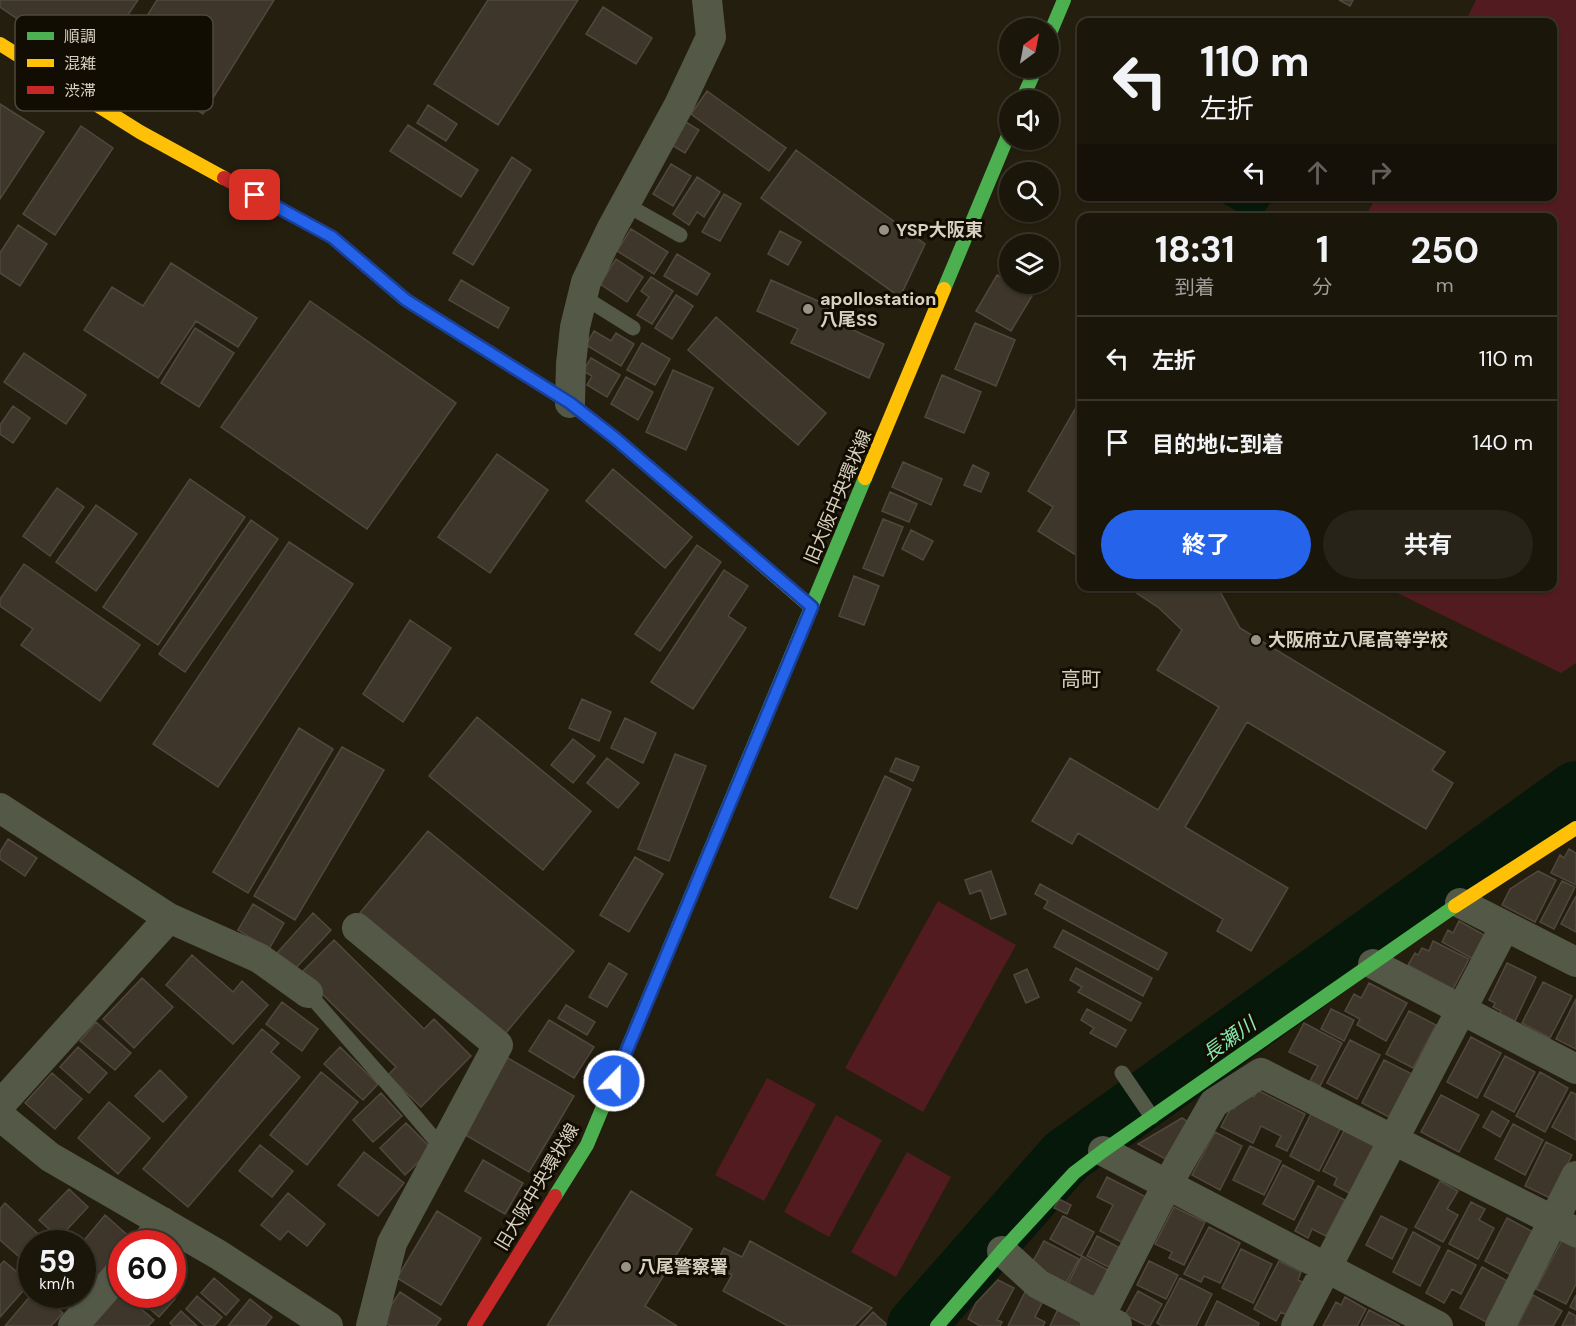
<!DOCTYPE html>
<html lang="ja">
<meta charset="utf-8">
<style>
body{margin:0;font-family:"DM Sans","Noto Sans JP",sans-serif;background:#282318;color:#f1f3f6;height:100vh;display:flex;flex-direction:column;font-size:22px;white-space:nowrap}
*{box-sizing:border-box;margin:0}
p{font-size:20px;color:#a09f9c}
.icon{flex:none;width:33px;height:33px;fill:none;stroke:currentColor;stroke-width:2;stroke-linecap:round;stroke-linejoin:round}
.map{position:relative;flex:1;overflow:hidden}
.panel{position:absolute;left:1077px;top:213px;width:480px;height:378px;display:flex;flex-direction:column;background:#1b160a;border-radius:12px;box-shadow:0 2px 4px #0004,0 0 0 2px #39352b}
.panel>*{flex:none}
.guide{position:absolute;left:1077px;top:18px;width:480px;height:183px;border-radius:12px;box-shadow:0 2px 4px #0004,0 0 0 2px #39352b;background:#1b160a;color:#f1f3f6;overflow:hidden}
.needle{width:39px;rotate:32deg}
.fabs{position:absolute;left:999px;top:18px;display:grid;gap:12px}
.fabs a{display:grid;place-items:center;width:60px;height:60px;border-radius:50%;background:#1b160a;box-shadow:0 2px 4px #0004,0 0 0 2px #39352b;font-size:30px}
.speed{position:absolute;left:18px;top:1230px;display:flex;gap:12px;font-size:30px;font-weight:700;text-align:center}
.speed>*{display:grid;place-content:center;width:78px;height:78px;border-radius:50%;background:#1b160a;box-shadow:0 2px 4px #0004,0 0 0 2px #39352b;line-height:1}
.speed small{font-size:15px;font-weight:400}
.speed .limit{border:9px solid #d22;background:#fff;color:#111}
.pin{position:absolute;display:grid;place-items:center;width:51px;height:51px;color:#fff;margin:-26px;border-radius:12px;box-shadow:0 3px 9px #0006}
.me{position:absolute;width:66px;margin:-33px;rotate:22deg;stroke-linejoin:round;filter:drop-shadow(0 0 4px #0008)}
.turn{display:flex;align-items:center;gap:21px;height:126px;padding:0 24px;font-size:27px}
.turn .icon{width:78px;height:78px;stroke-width:2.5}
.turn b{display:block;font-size:42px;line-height:51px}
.lanes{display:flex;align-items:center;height:57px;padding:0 24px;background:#0003;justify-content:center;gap:30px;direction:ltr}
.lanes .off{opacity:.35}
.eta{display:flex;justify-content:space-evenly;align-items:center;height:102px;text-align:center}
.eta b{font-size:36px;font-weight:700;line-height:42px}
.button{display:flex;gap:12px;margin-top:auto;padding:12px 24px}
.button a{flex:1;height:69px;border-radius:36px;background:#2563eb;color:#fff;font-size:24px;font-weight:700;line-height:69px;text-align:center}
.button a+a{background:#282318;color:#f1f3f6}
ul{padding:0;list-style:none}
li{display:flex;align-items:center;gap:18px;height:84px;padding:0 24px;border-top:2px solid #39352b}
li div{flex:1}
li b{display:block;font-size:22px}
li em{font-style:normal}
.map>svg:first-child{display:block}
</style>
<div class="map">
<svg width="1576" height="1326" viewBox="0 0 1576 1326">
<rect width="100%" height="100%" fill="#241e0e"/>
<path fill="#521b1f" d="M1476 0H1576V663L1561 673 1385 587 1552 586V218L1365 217 1376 197 1552 196V22H1465Z
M938 901 1016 945 923 1112 845 1068Z
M767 1078 816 1104 764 1201 715 1175Z
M836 1115 882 1140 829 1237 784 1212Z
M907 1152 951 1177 896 1277 851 1252Z"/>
<path fill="#06180a" d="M1213 197 1274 196V197L1261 217H1247Z"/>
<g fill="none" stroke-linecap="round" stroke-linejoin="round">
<path stroke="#06180a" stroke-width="58" d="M916 1326 1066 1156 1576 790"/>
</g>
<path fill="#3e362b" stroke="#50483e" stroke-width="1.5" d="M0 0H138L91 69 0 7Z
M157 0H274L203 114 119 61Z
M488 0H578L498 125 434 84Z
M1339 0H1353L1350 6Z
M603 7 652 38 636 64 586 34Z
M707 91 786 148 769 171 691 114Z
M0 104 44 132 0 199Z
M428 105 457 124 446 141 417 123Z
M684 121 699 130 685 153 670 144Z
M408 125 478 170 461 197 390 151Z
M81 126 113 148 55 235 23 214Z
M796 150 925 244 900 297 761 198Z
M512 157 531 170 473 265 453 253Z
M671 164 691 176 673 206 653 194Z
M697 177 720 192 704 217 697 212 689 225 673 214Z
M724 194 741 204 720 241 702 232Z
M18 225 47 244 20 286 0 273V253Z
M631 229 668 252 654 274 617 251Z
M780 231 801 242 788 265 768 254Z
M677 254 710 274 697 295 664 276Z
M616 259 643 277 627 302 600 284Z
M171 263 257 318 238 347 196 321 158 378 84 330 112 287 143 306Z
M997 275 1032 296 1011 331 976 311Z
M651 277 673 291 652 324 637 315 649 297 641 291Z
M461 280 509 308 498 328 449 300Z
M771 280 829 306 825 317 884 344 869 378 791 343 798 329 757 311Z
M676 295 693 306 672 339 655 328Z
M310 301 456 403 367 529 221 427Z
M716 317 826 413 798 445 688 350Z
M975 323 1015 340 996 386 955 369Z
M195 328 234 353 199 407 161 383Z
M594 331 611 341 616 333 634 344 621 366 586 345Z
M642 343 670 359 655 385 627 370Z
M24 353 86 395 66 424 4 382Z
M591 358 620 375 607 397 587 385 592 376 583 371Z
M673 370 713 388 686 450 646 432Z
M942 375 981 392 964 433 925 417Z
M626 377 653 392 638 420 611 404Z
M1082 397V559L1038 531 1053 507 1028 491Z
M13 406 30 418 13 443 0 434V425Z
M497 454 548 490 490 573 438 537Z
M903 462 942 479 931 505 892 487Z
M973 465 989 473 981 492 964 485Z
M613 469 692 537 665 568 586 501Z
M190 479 245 517 158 645 103 607Z
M57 488 84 507 50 556 23 536Z
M890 492 917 504 909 522 882 511Z
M96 505 137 534 96 591 56 562Z
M883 519 903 527 883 576 863 568Z
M251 520 278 539 185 672 159 654Z
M911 530 933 541 923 560 902 549Z
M289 542 353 584 218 787 153 744Z
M697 545 721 562 660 651 635 634Z
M24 564 140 645 100 701 21 645 33 629 0 606V599Z
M724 570 748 586 728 616 746 628 693 709 651 682Z
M854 576 879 586 864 625 839 616Z
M1126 586H1217L1240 628 1445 752 1432 770 1453 783 1426 829 1247 722 1185 827 1288 888 1251 951 1217 931 1223 919 1078 833 1072 844 1032 821 1070 758 1158 810 1219 707 1157 670 1182 630 1159 608Z
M410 620 451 648 403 722 363 694Z
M582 699 611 712 599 741 569 728Z
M477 717 591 811 543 870 429 776Z
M625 718 656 733 643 763 611 748Z
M299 728 333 749 248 893 213 872Z
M573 739 595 756 573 783 551 765Z
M342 747 384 770 295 920 254 896Z
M675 754 706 766 669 861 638 849Z
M607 758 639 783 618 808 587 783Z
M896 758 919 767 913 781 890 771Z
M885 776 911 789 857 909 830 897Z
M428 831 574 951 505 1034 360 913Z
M8 839 37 858 25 876 0 859V852Z
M1569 849 1576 853V885L1551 873 1560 855 1564 858Z
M635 857 663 874 629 932 600 915Z
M991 871 1006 914 991 919 981 890 970 894 965 880Z
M1538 871 1556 880 1535 922 1502 905 1510 889Z
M1562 881 1575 887 1554 929 1540 922Z
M1040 884 1167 953 1158 970 1044 908 1048 901 1035 894Z
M1576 896V932L1561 924Z
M253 904 284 923 269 949 238 930Z
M313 913 331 930 295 969 277 953Z
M1459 921 1486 936 1473 959 1442 942 1448 930 1453 933Z
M1063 930 1152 978 1143 996 1054 947Z
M334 940 424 1029 434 1019 471 1056 421 1107 388 1075 396 1067 301 973Z
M1433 941 1469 959 1453 989 1408 965 1415 953 1418 955 1422 948 1429 951Z
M192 955 233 992 242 981 268 1005 233 1044 166 985Z
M609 963 627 974 607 1007 589 997Z
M1507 963 1536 977 1514 1023 1499 1015 1501 1011 1493 1007 1495 1003 1489 1000Z
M1076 968 1141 1003 1131 1021 1078 992 1082 987 1070 980Z
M1027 969 1039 997 1026 1003 1014 975Z
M142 978 173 1007 134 1048 103 1019Z
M1543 982 1572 996 1550 1038 1522 1023Z
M1369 983 1407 1003 1386 1041 1357 1025 1360 1019 1345 1011 1354 994 1361 998Z
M1576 999V1049L1556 1039Z
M282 1002 318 1029 302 1051 266 1024Z
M566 1005 595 1022 587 1035 558 1018Z
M1087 1009 1126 1030 1116 1047 1090 1033 1094 1028 1081 1020Z
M1331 1009 1354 1020 1344 1041 1321 1029Z
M1409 1011 1436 1025 1413 1068 1386 1054Z
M549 1020 594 1047 574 1078 529 1051Z
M96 1022 131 1053 115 1070 80 1041Z
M1304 1023 1342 1043 1320 1086 1310 1081 1318 1066 1289 1052Z
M262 1029 279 1043 271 1052 300 1077 188 1207 143 1169Z
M1471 1037 1501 1053 1477 1098 1447 1082Z
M1350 1040 1380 1055 1357 1099 1327 1083Z
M78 1047 107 1073 89 1093 60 1067Z
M340 1047 378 1084 363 1100 324 1064Z
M1505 1056 1535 1072 1514 1112 1484 1096Z
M506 1057 574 1096 529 1172 462 1133Z
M1384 1060 1412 1074 1389 1117 1362 1103Z
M160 1070 187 1097 163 1122 135 1096Z
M321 1072 358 1102 307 1165 270 1135Z
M1540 1072 1568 1088 1545 1132 1516 1116Z
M52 1073 82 1099 55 1129 25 1103Z
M1257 1090 1305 1114 1287 1151 1276 1146 1281 1136 1261 1126 1253 1143 1221 1127 1231 1108 1234 1109 1240 1099 1248 1094 1254 1097Z
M1571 1092 1576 1094V1140L1552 1127Z
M381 1093 402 1116 373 1142 353 1120Z
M1441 1095 1479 1115 1459 1152 1421 1132Z
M109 1102 150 1138 118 1174 78 1138Z
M1492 1111 1509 1121 1500 1137 1483 1127Z
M1312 1112 1341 1127 1319 1171 1290 1156Z
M1182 1118 1190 1123 1169 1161 1138 1144Z
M406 1123 432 1149 405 1175 380 1148Z
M1513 1124 1543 1140 1525 1175 1495 1159Z
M1345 1129 1377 1145 1351 1194 1334 1185 1337 1178 1323 1171Z
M1215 1132 1242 1146 1220 1190 1192 1175Z
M1546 1142 1572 1155 1550 1198 1525 1186Z
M260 1145 293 1171 272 1197 239 1171Z
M1250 1146 1281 1161 1264 1195 1233 1180Z
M364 1152 404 1183 378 1216 338 1185Z
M483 1160 523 1183 505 1214 465 1191Z
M1283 1165 1314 1181 1294 1220 1263 1204Z
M1107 1177 1150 1199 1127 1245 1100 1231 1113 1205 1097 1197Z
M1440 1181 1458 1191 1447 1209 1458 1215 1443 1242 1415 1227Z
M1318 1186 1345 1200 1326 1236 1312 1229 1308 1238 1295 1231Z
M69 1189 88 1207 59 1238 39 1220Z
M631 1191 692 1229 645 1306 677 1326H547Z
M288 1193 325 1224 307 1246 288 1231 280 1240 261 1225Z
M1059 1199 1071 1205 1067 1214 1054 1208Z
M1471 1202 1485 1209 1479 1220 1494 1228 1478 1259 1449 1244Z
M5 1203 49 1244H32V1268L0 1240V1209Z
M1174 1207 1205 1222 1184 1265 1169 1258 1172 1252 1155 1244Z
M437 1211 481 1238 441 1305 397 1278Z
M105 1215 132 1239 128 1244H122V1251L72 1308 56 1294H82V1244H81Z
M1063 1216 1094 1232 1081 1256 1050 1239Z
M1381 1216 1407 1229 1392 1259 1366 1245Z
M1507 1218 1535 1233 1513 1276 1485 1261Z
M1209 1227 1240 1243 1220 1283 1204 1276 1201 1282 1184 1274Z
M1413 1232 1440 1247 1420 1286 1393 1272Z
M1097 1236 1124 1250 1114 1270 1087 1256Z
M1562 1240 1576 1248V1284L1566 1304 1536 1289Z
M750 1241 872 1308 854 1326H788L723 1291 732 1275 715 1266 724 1248 742 1257Z
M1044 1241 1079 1259 1066 1283 1031 1265Z
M1241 1249 1272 1264 1253 1303 1222 1288Z
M1448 1250 1476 1265 1461 1294 1452 1289 1444 1303 1426 1293Z
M1082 1256 1115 1274 1106 1291 1092 1296 1068 1284Z
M4 1261 30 1283 0 1317V1265Z
M1149 1261 1178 1275 1166 1299 1137 1285Z
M1279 1261 1301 1272 1298 1280 1305 1283 1288 1316 1281 1312 1276 1321 1254 1309Z
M1482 1267 1511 1283 1490 1324 1460 1308Z
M214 1278 239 1300 226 1315 201 1293Z
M1180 1278 1212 1294 1196 1326H1162L1157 1323Z
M998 1280 1014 1288 997 1320 1002 1322 1000 1326H980L968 1319 976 1303Z
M1026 1290 1044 1299 1035 1317 1045 1322 1043 1326H1008Z
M1138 1291 1162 1304 1150 1326H1147L1125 1315Z
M122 1292V1294H124L154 1320 148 1326H91Z
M400 1292 441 1319 436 1326H390L381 1320Z
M32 1294H41L63 1313 51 1326H5Z
M133 1294H170L175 1299 159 1317Z
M1533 1295 1562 1311 1553 1326H1517Z
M1576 1295V1310L1570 1307Z
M197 1296 222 1317 214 1326H205L186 1309Z
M1345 1297 1366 1309 1357 1326H1323L1336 1302 1341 1305Z
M250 1299 272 1317 265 1326H228Z
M1217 1301 1259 1323 1258 1326H1205Z
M1060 1305 1085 1326H1050Z
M1369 1310 1400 1326H1361Z
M181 1311 197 1326H173L170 1323Z
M873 1312 886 1324 885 1326H860Z
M1569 1312 1576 1316V1326H1562Z"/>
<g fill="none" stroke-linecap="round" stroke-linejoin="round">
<path stroke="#545847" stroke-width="15" d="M625 204 680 235
M582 296 633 328
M308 993 393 1090 442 1148
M1122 1073 1152 1117"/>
<path stroke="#545847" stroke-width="30" d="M570 403 571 364 575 327 586 282 611 230 679 105 711 37 707 0
M0 808 169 918 0 1105
M1460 903 1576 962
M169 918 259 958 308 993
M357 928 498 1045 392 1243 371 1326
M1373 964 1576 1069
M0 1116 50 1157 219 1255 328 1326
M1103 1151 1438 1326
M145 1244 163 1222
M1002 1251 1038 1284 1117 1325
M73 1326 122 1270
M1095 1326 1167 1185 1214 1103 1261 1073 1576 1232
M1296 1326 1505 926
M1500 1326 1576 1176"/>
<path stroke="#4caf50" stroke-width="14" d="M1048 38 1064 0
M1022 100 1036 68
M944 289 1010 131
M395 291 406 300 570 403 615 438 745 550
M555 1196 587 1145 865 478
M937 1326 1002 1251 1074 1173 1103 1151 1455 906"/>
<path stroke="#ffc107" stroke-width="14" d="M0 44 140 132 224 178
M865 478 944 289
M745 550 811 607
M1455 906 1576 828"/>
<path stroke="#c62828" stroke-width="14" d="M224 178 332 237 395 291
M474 1326 555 1196"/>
</g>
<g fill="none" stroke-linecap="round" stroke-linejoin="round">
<defs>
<path id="route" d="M255 195 332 237 406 300 570 403 615 438 812 607 614 1081"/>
</defs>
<use href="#route" stroke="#184099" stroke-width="15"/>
<use href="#route" stroke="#2563eb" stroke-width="10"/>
</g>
<g fill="#999282" stroke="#120d03" stroke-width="2">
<circle cx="884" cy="230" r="6"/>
<circle cx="808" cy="309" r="6"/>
<circle cx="1256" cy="640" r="6"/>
<circle cx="626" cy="1267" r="6"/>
</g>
<g text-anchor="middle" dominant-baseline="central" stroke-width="6" stroke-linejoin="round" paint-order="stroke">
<g font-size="18" font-weight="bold" fill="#d8d1c0" stroke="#120d03" text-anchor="start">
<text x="896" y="230">YSP大阪東</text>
<text x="820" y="299">apollostation<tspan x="820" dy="21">八尾SS</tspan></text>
<text x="1268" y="640">大阪府立八尾高等学校</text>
<text x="638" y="1267">八尾警察署</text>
</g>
<g font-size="18" fill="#d8d1c0" stroke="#120d03">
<text transform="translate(838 497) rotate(-67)">旧大阪中央環状線</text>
<text transform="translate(537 1187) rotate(-59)">旧大阪中央環状線</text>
</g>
<g font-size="20" fill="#d8d1c0" stroke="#120d03">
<text x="1081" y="679">高町</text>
</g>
<g font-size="20" font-style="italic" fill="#87e9ad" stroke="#120d03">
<text transform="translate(1229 1039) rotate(-36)">長瀬川</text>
</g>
</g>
<rect x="15" y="15" width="198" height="96" rx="9" fill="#120d03" stroke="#4d483c" stroke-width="1.5"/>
<rect x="27" y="32" width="27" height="8" fill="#4caf50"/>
<rect x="27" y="59" width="27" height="8" fill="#ffc107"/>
<rect x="27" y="86" width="27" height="8" fill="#c62828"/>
<g font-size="16" fill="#d8d1c0">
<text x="64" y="42">順調</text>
<text x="64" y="69">混雑</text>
<text x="64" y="96">渋滞</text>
</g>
</svg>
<div class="fabs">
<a><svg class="needle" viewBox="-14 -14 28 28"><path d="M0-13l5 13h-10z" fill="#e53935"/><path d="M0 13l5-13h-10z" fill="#a09f9c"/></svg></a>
<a><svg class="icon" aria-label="sound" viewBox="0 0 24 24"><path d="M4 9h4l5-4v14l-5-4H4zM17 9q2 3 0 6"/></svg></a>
<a><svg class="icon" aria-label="search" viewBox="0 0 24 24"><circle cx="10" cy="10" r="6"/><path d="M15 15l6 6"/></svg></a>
<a><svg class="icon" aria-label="layers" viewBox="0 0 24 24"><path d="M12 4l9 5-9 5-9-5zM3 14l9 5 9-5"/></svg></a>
</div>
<div class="speed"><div>59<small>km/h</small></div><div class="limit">60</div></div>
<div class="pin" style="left:255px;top:195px;background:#d93025"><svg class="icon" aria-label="arrive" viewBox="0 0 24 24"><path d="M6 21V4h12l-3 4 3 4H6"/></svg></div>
<svg class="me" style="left:614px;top:1081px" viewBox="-20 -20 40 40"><circle r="17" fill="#2563eb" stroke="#fff" stroke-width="3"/><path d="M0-11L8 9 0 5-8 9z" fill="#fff"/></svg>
<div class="guide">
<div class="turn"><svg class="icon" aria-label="left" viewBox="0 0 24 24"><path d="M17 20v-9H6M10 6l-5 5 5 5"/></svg><div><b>110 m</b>左折</div></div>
<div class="lanes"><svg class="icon" aria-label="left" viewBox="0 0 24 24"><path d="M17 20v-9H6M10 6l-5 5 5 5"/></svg><svg class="icon off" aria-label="ahead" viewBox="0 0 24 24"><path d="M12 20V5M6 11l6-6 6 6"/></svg><svg class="icon off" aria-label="right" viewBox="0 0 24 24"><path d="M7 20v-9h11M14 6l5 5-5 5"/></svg></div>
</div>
<section class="panel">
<div class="eta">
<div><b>18:31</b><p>到着</p></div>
<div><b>1</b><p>分</p></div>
<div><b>250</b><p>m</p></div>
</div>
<ul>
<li><svg class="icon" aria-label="left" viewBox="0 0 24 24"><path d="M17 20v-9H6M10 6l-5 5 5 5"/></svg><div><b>左折</b></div><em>110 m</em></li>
<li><svg class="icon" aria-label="arrive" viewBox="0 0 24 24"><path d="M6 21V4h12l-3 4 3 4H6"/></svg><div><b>目的地に到着</b></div><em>140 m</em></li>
</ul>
<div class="button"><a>終了</a><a>共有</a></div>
</section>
</div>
